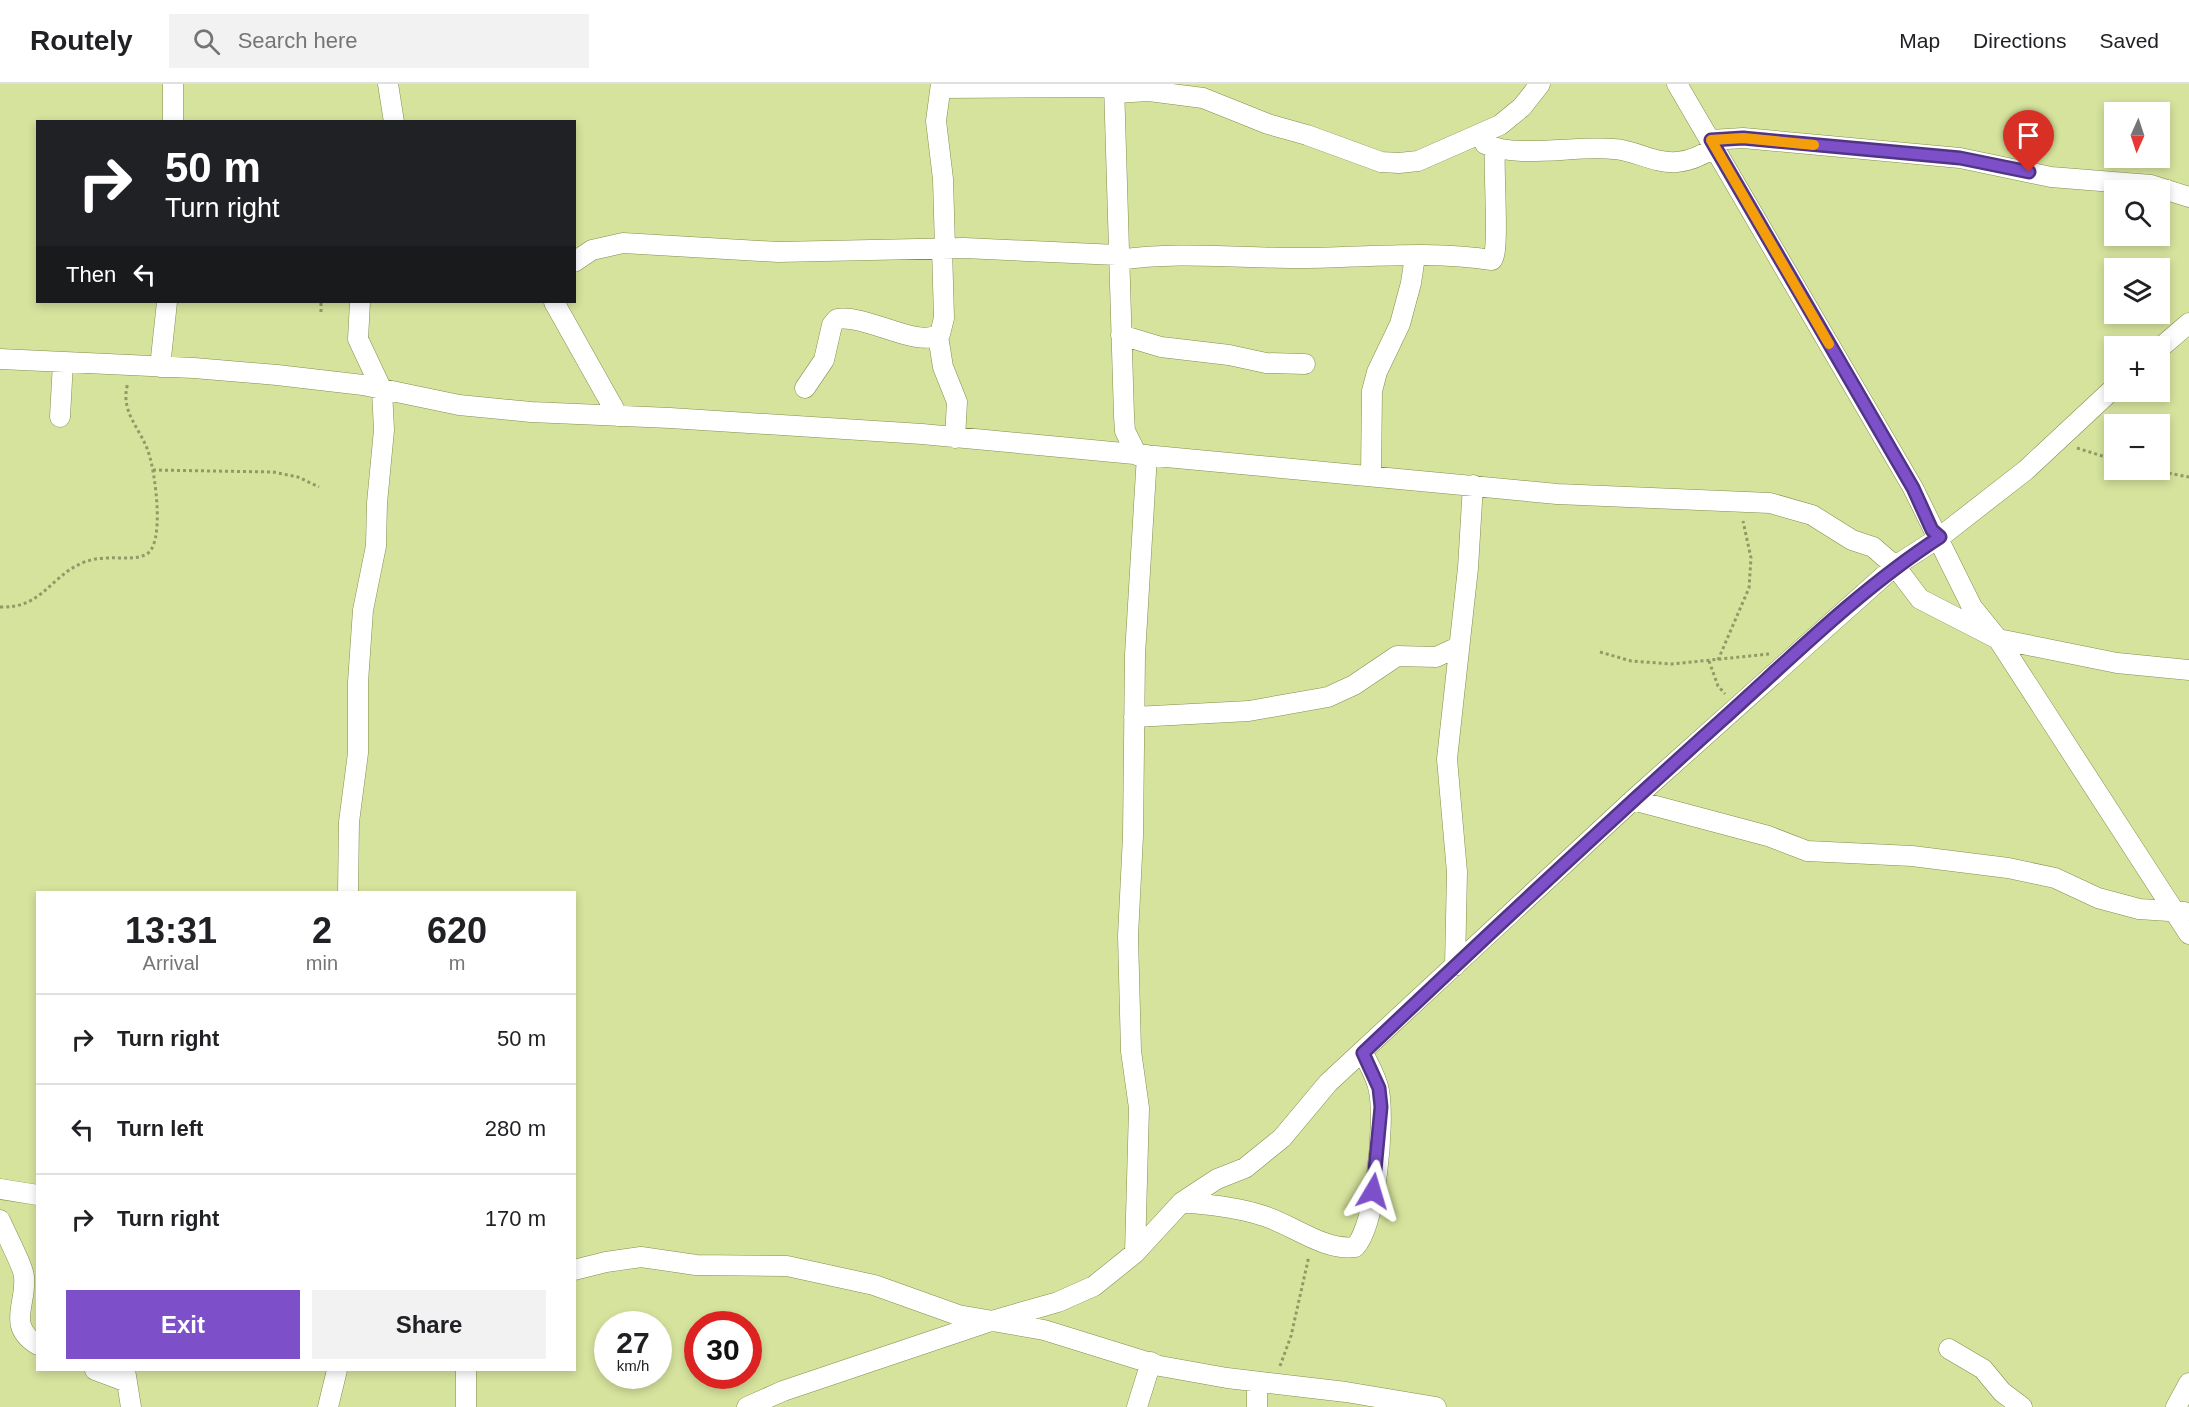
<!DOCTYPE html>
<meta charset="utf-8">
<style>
body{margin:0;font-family:Arial,sans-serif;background:#f2f2f2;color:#202124;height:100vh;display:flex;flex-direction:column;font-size:22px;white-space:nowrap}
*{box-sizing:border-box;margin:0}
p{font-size:20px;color:#757577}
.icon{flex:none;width:33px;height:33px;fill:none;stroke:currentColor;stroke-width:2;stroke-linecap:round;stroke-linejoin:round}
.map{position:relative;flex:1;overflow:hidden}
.panel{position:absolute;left:36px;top:807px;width:540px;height:480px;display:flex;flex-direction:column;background:#fff;border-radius:0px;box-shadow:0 3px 9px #0003}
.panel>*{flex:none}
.banner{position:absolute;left:36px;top:36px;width:540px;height:183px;border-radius:0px;box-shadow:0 3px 9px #0003;background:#202124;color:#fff;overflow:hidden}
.needle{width:39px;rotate:183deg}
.buttons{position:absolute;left:2104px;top:18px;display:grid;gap:12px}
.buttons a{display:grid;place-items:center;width:66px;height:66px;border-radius:0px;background:#fff;box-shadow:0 3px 9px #0003;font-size:30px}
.speed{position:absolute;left:594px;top:1227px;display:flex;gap:12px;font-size:30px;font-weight:700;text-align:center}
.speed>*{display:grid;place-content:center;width:78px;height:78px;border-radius:50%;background:#fff;box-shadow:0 3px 9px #0003;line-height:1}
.speed small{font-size:15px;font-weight:400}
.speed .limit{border:9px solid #d22;background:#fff;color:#111}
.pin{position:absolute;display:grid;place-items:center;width:51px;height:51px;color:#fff;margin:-62px -26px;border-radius:50% 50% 50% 0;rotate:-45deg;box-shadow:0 0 6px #0007}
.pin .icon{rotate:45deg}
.me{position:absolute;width:66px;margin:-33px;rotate:7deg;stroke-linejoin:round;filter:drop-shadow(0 0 4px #0008)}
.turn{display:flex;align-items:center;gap:21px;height:126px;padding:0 30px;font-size:27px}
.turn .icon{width:78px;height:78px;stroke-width:2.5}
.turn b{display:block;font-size:42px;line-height:51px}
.then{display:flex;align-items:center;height:57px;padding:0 30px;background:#0003;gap:12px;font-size:22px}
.eta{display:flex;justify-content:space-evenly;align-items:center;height:102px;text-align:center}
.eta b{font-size:36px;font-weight:800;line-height:42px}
.primary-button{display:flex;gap:12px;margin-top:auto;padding:12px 30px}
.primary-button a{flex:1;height:69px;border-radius:0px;background:#7d50c9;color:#fff;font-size:24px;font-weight:800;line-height:69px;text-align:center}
.primary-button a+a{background:#f2f2f2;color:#202124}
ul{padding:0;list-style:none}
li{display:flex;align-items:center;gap:18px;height:90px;padding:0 30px;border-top:2px solid #e0e0e0}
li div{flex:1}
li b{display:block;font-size:22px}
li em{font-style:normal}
header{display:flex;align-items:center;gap:36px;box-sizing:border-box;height:84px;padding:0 30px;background:#fff;border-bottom:2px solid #e0e0e0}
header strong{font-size:28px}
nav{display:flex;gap:33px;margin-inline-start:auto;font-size:21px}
.search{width:420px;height:54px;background:#f2f2f2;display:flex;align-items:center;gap:15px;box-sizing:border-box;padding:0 21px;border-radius:0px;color:#757577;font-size:22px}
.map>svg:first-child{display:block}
</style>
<header>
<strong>Routely</strong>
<div class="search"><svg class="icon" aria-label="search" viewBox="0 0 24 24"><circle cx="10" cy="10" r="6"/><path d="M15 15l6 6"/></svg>Search here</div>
<nav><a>Map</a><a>Directions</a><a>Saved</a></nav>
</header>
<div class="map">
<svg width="2189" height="1323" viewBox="0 0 2189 1323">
<rect width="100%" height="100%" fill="#d6e39d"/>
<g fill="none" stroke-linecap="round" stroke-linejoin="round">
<defs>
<path id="street" d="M388 0 394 38
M941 0 936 37 943 95 945 164
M1114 0 1124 332 1125 347 1137 371
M1677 0 1913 404 1972 523 1998 555 2189 850
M941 4 1114 3
M1114 9 1149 7 1203 14 1268 40 1307 51 1381 78 1399 79 1418 77 1500 41 1522 23 1540 0
M173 38V0
M1711 56 1743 54 1960 74 2051 93 2151 101 2189 113
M1485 60C1518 75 1575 61 1614 65 1635 66 1654 80 1677 78 1691 77 1703 71 1715 63
M1118 176C1178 167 1236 174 1296 174 1361 174 1427 166 1492 176 1500 169 1493 84 1495 64
M574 178 592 166 623 159 778 168 964 164 1117 171
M554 218 618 332
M1121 251 1161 263 1229 271 1266 279 1305 280
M938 252 943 283 957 318 955 354
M2160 264 2189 239
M0 275 194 284 277 291 363 301 459 321 531 328 670 334 922 350 1557 410 1770 419 1812 431 1852 456 1873 463 1895 482 1920 515 1998 555 2117 579 2189 586
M160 283 167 218
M805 304 824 276 832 241 837 235C867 230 917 265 940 250L944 234 942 164
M60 333 63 278
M1371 391 1372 307 1377 288 1400 240 1411 199 1415 172
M1134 633 1249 627 1328 613 1354 601 1397 572 1436 573 1458 563
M1633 716 1768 752 1807 767 1912 772 2008 784 2055 794 2098 814 2139 825 2184 828
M348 808 349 738 358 669V598L363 526 376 462 377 419 384 346 382 306 358 255 360 218
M1455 882 1457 788 1447 675 1468 484 1473 401
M0 1105 38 1111
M1182 1118C1210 1121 1238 1123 1264 1132 1293 1141 1324 1167 1355 1163 1376 1141 1385 1038 1379 1007 1377 994 1369 981 1363 969
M0 1136C5 1148 24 1184 24 1193 27 1220 6 1242 38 1261
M1135 1169 1139 1024 1131 967 1128 852 1133 752 1135 571 1147 371
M574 1186 606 1178 641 1173 696 1181 787 1182 874 1201 958 1231 1044 1246 1160 1282 1227 1294 1346 1308 1436 1323
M1949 1265 1983 1285 2002 1308 2022 1323
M95 1286 127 1298
M125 1286 131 1323
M328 1323 337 1286
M466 1323V1286
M747 1323 783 1307 988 1238 1058 1218 1094 1202 1135 1169 1182 1118 1217 1095 1245 1084 1282 1054 1328 999 1633 716 1895 482 1940 453 2026 386 2115 303
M1137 1323 1151 1278
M1257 1323V1299
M2176 1323 2189 1299"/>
</defs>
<use href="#street" stroke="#838e4c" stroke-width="21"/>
<path stroke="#909a67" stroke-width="3" stroke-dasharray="3 3" stroke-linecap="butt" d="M321 228V218
M2077 364 2115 376
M153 386 273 388 298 393 319 403
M2151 386 2189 393
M0 523C41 525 50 493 82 479 105 469 129 478 145 471 166 463 155 388 149 370 141 344 119 328 128 299
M1600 568 1631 577 1672 580 1769 570
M1718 576 1749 504 1751 474 1743 437
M1709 577 1718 602 1725 610
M1280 1282 1291 1252 1309 1172"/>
<use href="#street" stroke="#fff" stroke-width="20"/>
</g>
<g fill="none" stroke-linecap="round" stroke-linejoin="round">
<defs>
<path id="route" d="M1373 1107 1381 1023 1379 1004 1363 969C1481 857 1601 745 1722 636 1792 573 1860 505 1940 453L1932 446 1913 404 1711 56 1743 54 1960 74 2029 88"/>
</defs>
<use href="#route" stroke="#513483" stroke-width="15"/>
<use href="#route" stroke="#7d50c9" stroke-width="10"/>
<path stroke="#f59e0b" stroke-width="10" d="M1814 61 1743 54 1711 56 1829 260"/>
</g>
</svg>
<div class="buttons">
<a><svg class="needle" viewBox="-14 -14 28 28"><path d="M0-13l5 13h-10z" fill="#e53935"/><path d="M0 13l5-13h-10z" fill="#757577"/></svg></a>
<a><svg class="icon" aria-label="search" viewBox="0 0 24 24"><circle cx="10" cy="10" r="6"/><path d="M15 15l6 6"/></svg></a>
<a><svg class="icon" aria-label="layers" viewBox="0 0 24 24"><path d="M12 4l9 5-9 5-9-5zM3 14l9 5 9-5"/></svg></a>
<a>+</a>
<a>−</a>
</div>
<div class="speed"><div>27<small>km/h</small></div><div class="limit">30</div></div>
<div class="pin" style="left:2029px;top:88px;background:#d93025"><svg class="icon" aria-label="arrive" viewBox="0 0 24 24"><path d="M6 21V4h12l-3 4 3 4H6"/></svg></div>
<svg class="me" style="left:1373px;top:1107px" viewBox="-20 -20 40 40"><path d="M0-17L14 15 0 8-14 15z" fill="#7d50c9" stroke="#fff" stroke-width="4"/></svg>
<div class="banner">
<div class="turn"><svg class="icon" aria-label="right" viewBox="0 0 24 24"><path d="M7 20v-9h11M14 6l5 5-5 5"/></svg><div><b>50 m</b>Turn right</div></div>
<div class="then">Then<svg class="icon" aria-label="left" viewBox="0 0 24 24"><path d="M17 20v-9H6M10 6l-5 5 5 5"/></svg></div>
</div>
<section class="panel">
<div class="eta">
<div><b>13:31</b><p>Arrival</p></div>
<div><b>2</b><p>min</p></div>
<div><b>620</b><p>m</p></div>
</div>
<ul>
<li><svg class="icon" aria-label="right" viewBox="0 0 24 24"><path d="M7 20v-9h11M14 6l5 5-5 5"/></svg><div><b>Turn right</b></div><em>50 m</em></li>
<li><svg class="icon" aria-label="left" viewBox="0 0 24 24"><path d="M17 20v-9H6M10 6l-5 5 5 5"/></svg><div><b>Turn left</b></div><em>280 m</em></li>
<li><svg class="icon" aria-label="right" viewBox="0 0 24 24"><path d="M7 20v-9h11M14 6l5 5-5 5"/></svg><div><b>Turn right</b></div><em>170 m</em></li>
</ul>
<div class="primary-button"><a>Exit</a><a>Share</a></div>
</section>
</div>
